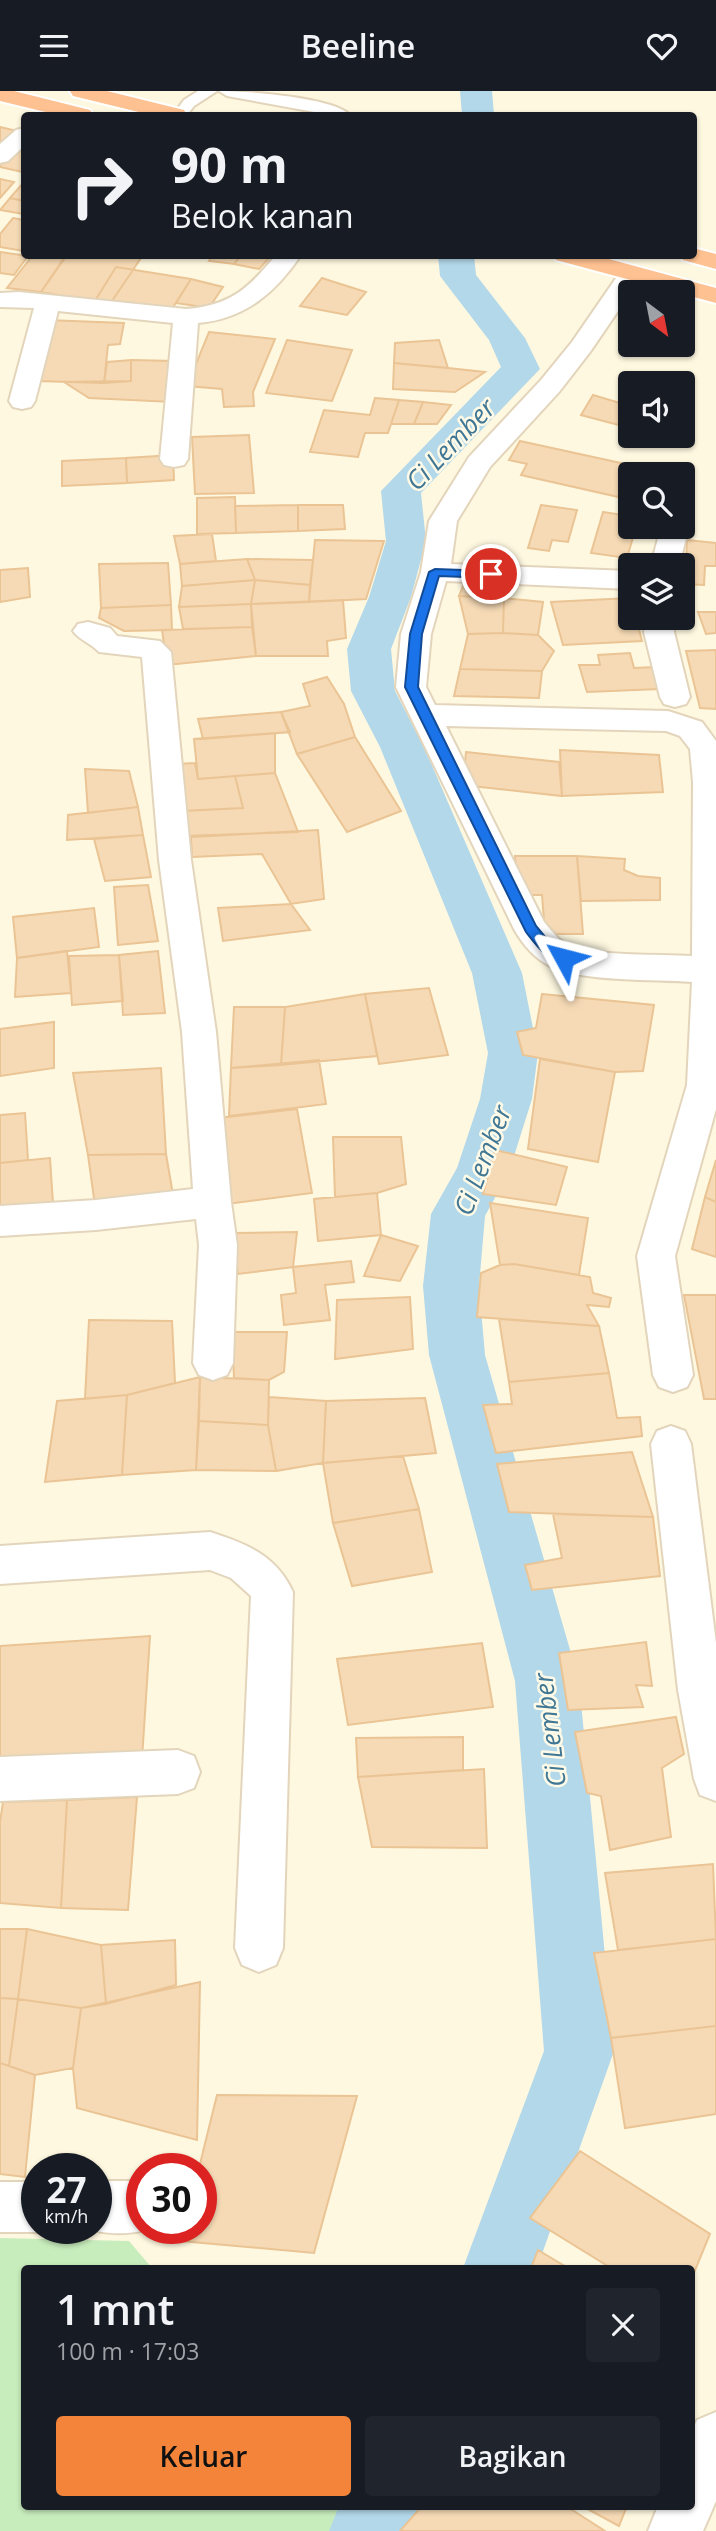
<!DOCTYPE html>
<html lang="id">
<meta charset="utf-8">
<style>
body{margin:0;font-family:"Open Sans",sans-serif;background:#20242c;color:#f1f3f6;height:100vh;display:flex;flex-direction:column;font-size:26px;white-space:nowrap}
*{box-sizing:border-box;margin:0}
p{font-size:23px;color:#9ea1a6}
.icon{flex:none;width:38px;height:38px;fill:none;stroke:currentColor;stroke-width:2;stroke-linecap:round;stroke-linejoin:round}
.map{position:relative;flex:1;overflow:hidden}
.details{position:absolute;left:21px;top:2174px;width:674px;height:245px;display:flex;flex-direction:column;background:#171b24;border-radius:7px;box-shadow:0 2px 5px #0004}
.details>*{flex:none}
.guide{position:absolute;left:21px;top:21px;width:676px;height:147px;border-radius:7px;box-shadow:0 2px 5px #0004;background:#171b24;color:#f1f3f6;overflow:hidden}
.needle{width:46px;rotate:148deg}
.controls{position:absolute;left:618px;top:189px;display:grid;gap:14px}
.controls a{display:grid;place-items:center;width:77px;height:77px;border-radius:7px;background:#171b24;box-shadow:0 2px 5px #0004;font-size:35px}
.speed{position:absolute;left:21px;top:2062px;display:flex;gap:14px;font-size:35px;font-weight:700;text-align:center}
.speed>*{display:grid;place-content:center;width:91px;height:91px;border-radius:50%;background:#171b24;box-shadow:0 2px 5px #0004;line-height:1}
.speed small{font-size:18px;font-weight:400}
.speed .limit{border:10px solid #d22;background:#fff;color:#111}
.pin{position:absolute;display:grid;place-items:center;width:60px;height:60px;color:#fff;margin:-30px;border:4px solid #fff;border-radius:50%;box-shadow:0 2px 7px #0007}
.me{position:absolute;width:77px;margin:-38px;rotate:308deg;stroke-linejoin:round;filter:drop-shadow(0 0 5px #0008)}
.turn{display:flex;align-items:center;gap:24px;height:147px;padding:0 35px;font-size:32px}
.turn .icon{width:91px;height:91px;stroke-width:2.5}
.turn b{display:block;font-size:49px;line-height:60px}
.round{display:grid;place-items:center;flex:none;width:74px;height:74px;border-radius:7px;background:#20242c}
.head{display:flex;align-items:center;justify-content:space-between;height:119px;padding:0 35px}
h1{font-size:42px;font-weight:600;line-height:52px}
.action{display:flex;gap:14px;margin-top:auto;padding:14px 35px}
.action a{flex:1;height:80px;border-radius:7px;background:#f3843a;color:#111;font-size:28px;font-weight:600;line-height:80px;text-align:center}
.action a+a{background:#20242c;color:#f1f3f6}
header{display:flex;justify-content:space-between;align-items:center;height:91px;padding:0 35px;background:#171b24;font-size:32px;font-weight:600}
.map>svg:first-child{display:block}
</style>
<header><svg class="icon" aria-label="menu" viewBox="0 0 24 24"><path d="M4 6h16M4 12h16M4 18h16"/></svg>Beeline<svg class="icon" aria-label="heart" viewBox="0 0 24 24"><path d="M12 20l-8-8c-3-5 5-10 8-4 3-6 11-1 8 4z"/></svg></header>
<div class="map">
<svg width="716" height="2440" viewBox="0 0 716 2440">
<rect width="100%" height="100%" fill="#fef8e0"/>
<path fill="#c8edbd" d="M0 2147 129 2150 152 2177H24V2415H340L342 2426 335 2440H0Z"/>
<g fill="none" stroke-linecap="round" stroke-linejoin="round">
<path fill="#b3d8e9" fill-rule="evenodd" d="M460 0H492L494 24H462Z
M438 164H474L476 184 525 247 540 278 421 402 426 450 411 506 391 558 395 600 424 656 522 882 538 962 532 1008 509 1081 485 1125 479 1195 485 1264 579 1590 614 1960 537 2177H463L544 1960 515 1590 429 1264 423 1195 431 1123 457 1077 480 1008 488 962 472 882 380 656 351 600 347 558 369 506 386 450 381 400 501 276 489 249 440 185Z
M339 2415H422L411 2440H329Z"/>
</g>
<path fill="#f6dab5" stroke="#eac494" stroke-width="2" d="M0 36 17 40 0 56Z
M24 50V79L22 81 0 76V73Z
M0 88 14 91 0 107Z
M24 91V110L10 107Z
M10 107 24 110V123L0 119Z
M13 127 24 129V160L0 156V143Z
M0 161 28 165 14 184 0 182Z
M33 164H66L41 201 7 197Z
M67 164H143L110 213 41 201Z
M213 164H241L234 173 209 170Z
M241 164H272L259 178 234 173Z
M116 176 191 188 170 221 93 213Z
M322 187 331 190 366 201 347 224 300 215Z
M191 188 223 196 209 217 176 212Z
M46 229 124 232 120 253 108 254 104 292 37 290Z
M209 241 275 248 253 301 254 315 224 316 222 298 187 295Z
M287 249 352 259 332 310 266 302Z
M439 249 448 277 394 272 395 252Z
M131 269V290L104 292 107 271Z
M131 269 176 270 172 311 89 307 64 291 131 290Z
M394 272 448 277 485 281 455 301 393 298Z
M593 304 630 315V337L581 324Z
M375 307 399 309 388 342H365L358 366 310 361 324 319 370 324Z
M399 309 423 311 414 333H391Z
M423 311 451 314 437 333H414Z
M249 344 254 402 195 403 192 346Z
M520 350 639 376 635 383H630V393L623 407 521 384 527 373 509 369Z
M173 364 174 389 127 392 126 367Z
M126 367 127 392 62 395V370Z
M235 406 236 442 197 443V407Z
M298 414V440L236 442 235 415Z
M298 414H343L345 438 298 440Z
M541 414 577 419 568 451 552 449 549 460 528 457Z
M603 421 630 425V436H636L627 467 591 462Z
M212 443 216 470 180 473 174 445Z
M315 449 384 450 366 508 309 511Z
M687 449 716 452V475H705L704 494 685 493Z
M247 468 255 489 182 495 180 473Z
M247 468 313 469 310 494 255 489Z
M168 472 171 514 101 517 99 473Z
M28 477 30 506 0 511V479Z
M255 489 251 513 179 516 182 495Z
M255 489 310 494 309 511 251 513Z
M465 490 505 492 504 507 459 505Z
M459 505 504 507 503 542 468 543Z
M504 507 543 511 538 544 503 542Z
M630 507V527H636L642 550 563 554 551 511Z
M343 509 346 547 327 550 328 565H256L251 513Z
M251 513 252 536 183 538 179 516Z
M171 514 172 539 124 540 99 527 101 517Z
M698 521H716V542L706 543Z
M252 536 256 565 167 574 162 539Z
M503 542 538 544 554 560 542 580 460 578 468 543Z
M716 559V618L700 617 686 560Z
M630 562 634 577 655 576 659 598 587 601 579 574H600L598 564Z
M460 578 542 580 539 607 454 605Z
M327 586 344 613 355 646 297 663 281 621 310 615 303 593Z
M281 621 290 641 203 648 198 628Z
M275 642V682L198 688 194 648Z
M355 646 401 720 347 741 297 663Z
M560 659 659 664 663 701 562 705Z
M466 661 559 671 562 705 463 694Z
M195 672 198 688 235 685 243 717 182 720 177 673Z
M85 678 129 680 138 716 88 722Z
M275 682 298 741 184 745 182 720 243 717 235 685Z
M138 716 143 744 67 749 68 724Z
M318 739 324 808 291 813 262 763 192 766 191 746Z
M143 744 151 786 105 790 94 748Z
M515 765H577L583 843H545L542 804H517Z
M577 765 625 768 624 779 638 785 660 787V809L581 810Z
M148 794 158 850 118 854 114 796Z
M291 813 310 839 223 850 218 817Z
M94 817 99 856 17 867 13 826Z
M67 860 71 902 15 906 17 867Z
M158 860 165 922 123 924 119 864Z
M119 864 123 910 72 914 69 865Z
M429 897 448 964 379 973 365 903Z
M365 903 377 965 281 974 285 916Z
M542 903 654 914 643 980 615 981 523 964 517 941 536 937Z
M234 916H285L281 974 231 977Z
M54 931V977L0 985V938Z
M540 968 615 981 598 1071 528 1058Z
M319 969 326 1013 229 1025 231 977Z
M161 977 166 1063 88 1064 73 982Z
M297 1018 312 1102 227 1113 219 1027Z
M25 1022 28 1069 0 1072V1024Z
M333 1046H401L406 1093 377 1102 335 1106Z
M495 1059 567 1076 556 1114 483 1103Z
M166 1063 175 1115 96 1122 88 1064Z
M50 1067 53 1113 0 1117V1072Z
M716 1069V1111L705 1106Z
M377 1102 381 1144 318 1150 314 1108Z
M705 1106 716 1111V1166L692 1158Z
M490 1112 588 1127 579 1184 514 1173 500 1174Z
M297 1141 293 1176 238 1183 232 1142Z
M381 1144 418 1155 400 1190 364 1185Z
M351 1170 354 1191 325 1194 330 1229 284 1234 281 1204 296 1202 293 1176Z
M514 1173 590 1186 593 1202 611 1207 609 1216 587 1214 599 1235 477 1226 481 1182 500 1174Z
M684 1204H716V1308H704Z
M410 1206 413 1258 335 1268 337 1209Z
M499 1228 599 1235 609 1282 509 1291Z
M89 1229 172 1230 175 1292 127 1304 85 1308Z
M232 1241H287L284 1281 269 1289 234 1287Z
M609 1282 617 1327 640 1326 642 1345 496 1362 483 1314 512 1313 509 1291Z
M200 1286 269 1289 268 1334 199 1330Z
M200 1286 196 1379 122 1384 127 1304Z
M127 1304 122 1384 45 1391 57 1310Z
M269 1306 326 1310 323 1372 276 1380 268 1334Z
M425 1307 436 1362 323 1372 326 1310Z
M199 1330 268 1334 276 1380 196 1379Z
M632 1361 653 1426 509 1421 497 1373Z
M403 1365 419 1418 333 1432 323 1372Z
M419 1418 432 1481 352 1495 333 1432Z
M553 1423 653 1426 660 1485 532 1499 525 1474 562 1467Z
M150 1545 142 1668 0 1671V1555Z
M646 1551 652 1595 636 1594 643 1616 568 1619 559 1562Z
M482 1552 493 1616 348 1634 337 1568Z
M676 1626 684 1663 662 1677 671 1746 610 1759 601 1705 587 1702 575 1641Z
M463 1646V1679L358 1686 356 1647Z
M484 1678 487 1757 372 1756 358 1686Z
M137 1706 128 1819 61 1817 67 1709Z
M67 1709 61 1817 0 1812V1731L3 1711Z
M713 1773 716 1848 618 1859 605 1782Z
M0 1838H27L18 1908 0 1907Z
M27 1838 101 1854 106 1913 81 1917 18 1908Z
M716 1848V1935L611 1947 594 1862Z
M175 1849 176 1894 106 1913 101 1854Z
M200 1891 197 2049 77 2017 73 1977 81 1917Z
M0 1907 18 1908 9 1975 0 1972Z
M18 1908 81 1917 73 1977 35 1984 9 1975Z
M716 1935V2023L625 2037 611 1947Z
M0 1972 35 1984 25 2086 0 2083Z
M217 2004 357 2005 314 2162 181 2150 184 2137H201V2077H199Z
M580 2060 710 2143 691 2189V2177H611L530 2127Z
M538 2159 568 2177H531Z
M422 2415H566L605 2440H400Z
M582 2415H627L619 2435Z"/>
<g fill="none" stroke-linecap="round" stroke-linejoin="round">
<defs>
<path id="lane" d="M198 0H217L194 15 187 24H173L184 9Z
M219 0C245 0 333 6 350 24H331L227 5Z"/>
<path id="street" d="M24 37V55L8 70 0 72V53L16 39Z
M276 164H301C275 202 245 228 198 232L188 368 184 374 174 376 164 374 160 368 173 232 58 220 35 310 31 316 22 318 13 316 9 310 34 217 0 216V202L19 201 186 218C231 214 248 198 276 164Z
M632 175 641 177 644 182 590 261 559 301 490 376 457 430 451 473 630 480V498L446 490 431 543 426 596 435 614 668 620 702 631 716 650V1018L675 1165 693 1284 687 1296 673 1301 659 1296 653 1284 637 1165 687 994 692 891C654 888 584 891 552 876 535 868 523 854 514 838L396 596 401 543 421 481 429 430 469 366 541 289 572 251 623 177ZM446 635 666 640 680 645 690 658 693 691 692 865C661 863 600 865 572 856 560 852 552 840 544 831Z
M682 429 689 436 679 474H651L661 436H682Z
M645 527H674V541L690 606 686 613 675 616 664 613 660 606 644 541Z
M88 531 110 537 117 545 160 550 171 561 191 769 216 941 231 1111 237 1154 233 1272 227 1284 213 1289 199 1284 193 1272 199 1154 196 1128 96 1139 0 1145V1115L96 1109 193 1098 182 941 159 769 142 566 99 561C91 552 79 549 73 540L78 533Z
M671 1335 685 1340 691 1353 716 1552V1710L700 1704 694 1688 678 1599 651 1353 657 1340Z
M210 1441C247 1453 276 1464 293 1501L283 1857 276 1874 259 1881 242 1874 235 1857 251 1505 231 1487 210 1479 0 1493V1455Z
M178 1659 194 1665 200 1681 194 1697 178 1703 0 1710V1666Z
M96 2090H142V2137H151C134 2144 104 2144 87 2137H96Z
M0 2091H37V2137H48L37 2141H0Z
M716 2321V2410L703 2440H648L658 2415H691V2342L697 2329Z"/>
<path id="highway" d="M0 0H14L90 19 93 24H58L0 10Z
M70 0H107L184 19 187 24H151L73 5Z
M693 157 716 163V178L683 169 680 164H693Z
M553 164H594L716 197V212L556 169Z"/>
</defs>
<use href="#lane" stroke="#e3d5bb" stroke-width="4"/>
<use href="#street" stroke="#e3d5bb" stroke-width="4"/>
<use href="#highway" stroke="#fff" stroke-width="4"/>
<use href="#lane" fill="#fff" fill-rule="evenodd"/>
<use href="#street" fill="#fff" fill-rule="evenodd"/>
<use href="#highway" fill="#fec191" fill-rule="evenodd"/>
</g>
<path fill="#1a73e8" stroke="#114b97" stroke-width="2" d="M435 478 491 480 496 483 491 487 439 485 422 543 418 596 536 835 551 853 569 864V871C551 875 536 854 526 841L405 596 410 543 429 481Z"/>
<g text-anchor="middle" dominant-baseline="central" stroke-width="5" stroke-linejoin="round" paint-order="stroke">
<g font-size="26" font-style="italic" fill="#407794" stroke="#fffae8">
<text transform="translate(450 353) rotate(-46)">Ci Lember</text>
<text transform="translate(482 1069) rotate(-69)">Ci Lember</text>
<text transform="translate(549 1639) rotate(-97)">Ci Lember</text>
</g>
</g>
</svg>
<div class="controls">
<a><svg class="needle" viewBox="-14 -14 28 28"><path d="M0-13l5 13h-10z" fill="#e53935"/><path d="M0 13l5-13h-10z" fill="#9ea1a6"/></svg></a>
<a><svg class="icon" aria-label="sound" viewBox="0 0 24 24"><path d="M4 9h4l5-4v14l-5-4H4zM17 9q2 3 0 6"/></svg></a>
<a><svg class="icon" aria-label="search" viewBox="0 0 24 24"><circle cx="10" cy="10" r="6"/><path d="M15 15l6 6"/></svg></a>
<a><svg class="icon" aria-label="layers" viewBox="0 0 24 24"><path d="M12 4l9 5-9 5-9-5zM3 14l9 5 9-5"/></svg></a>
</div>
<div class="speed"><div>27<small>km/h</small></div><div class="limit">30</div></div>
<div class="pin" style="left:491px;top:483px;background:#d93025"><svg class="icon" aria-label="arrive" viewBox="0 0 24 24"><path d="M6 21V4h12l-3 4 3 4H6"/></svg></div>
<svg class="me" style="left:564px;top:867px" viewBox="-20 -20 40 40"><path d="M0-17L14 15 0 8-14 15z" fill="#1a73e8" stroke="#fff" stroke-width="4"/></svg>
<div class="guide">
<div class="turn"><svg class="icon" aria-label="right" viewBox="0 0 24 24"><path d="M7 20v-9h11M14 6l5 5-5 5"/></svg><div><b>90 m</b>Belok kanan</div></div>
</div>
<section class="details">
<div class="head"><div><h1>1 mnt</h1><p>100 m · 17:03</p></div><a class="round"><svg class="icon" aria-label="close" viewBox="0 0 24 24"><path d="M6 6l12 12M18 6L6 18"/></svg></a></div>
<div class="action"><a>Keluar</a><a>Bagikan</a></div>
</section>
</div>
